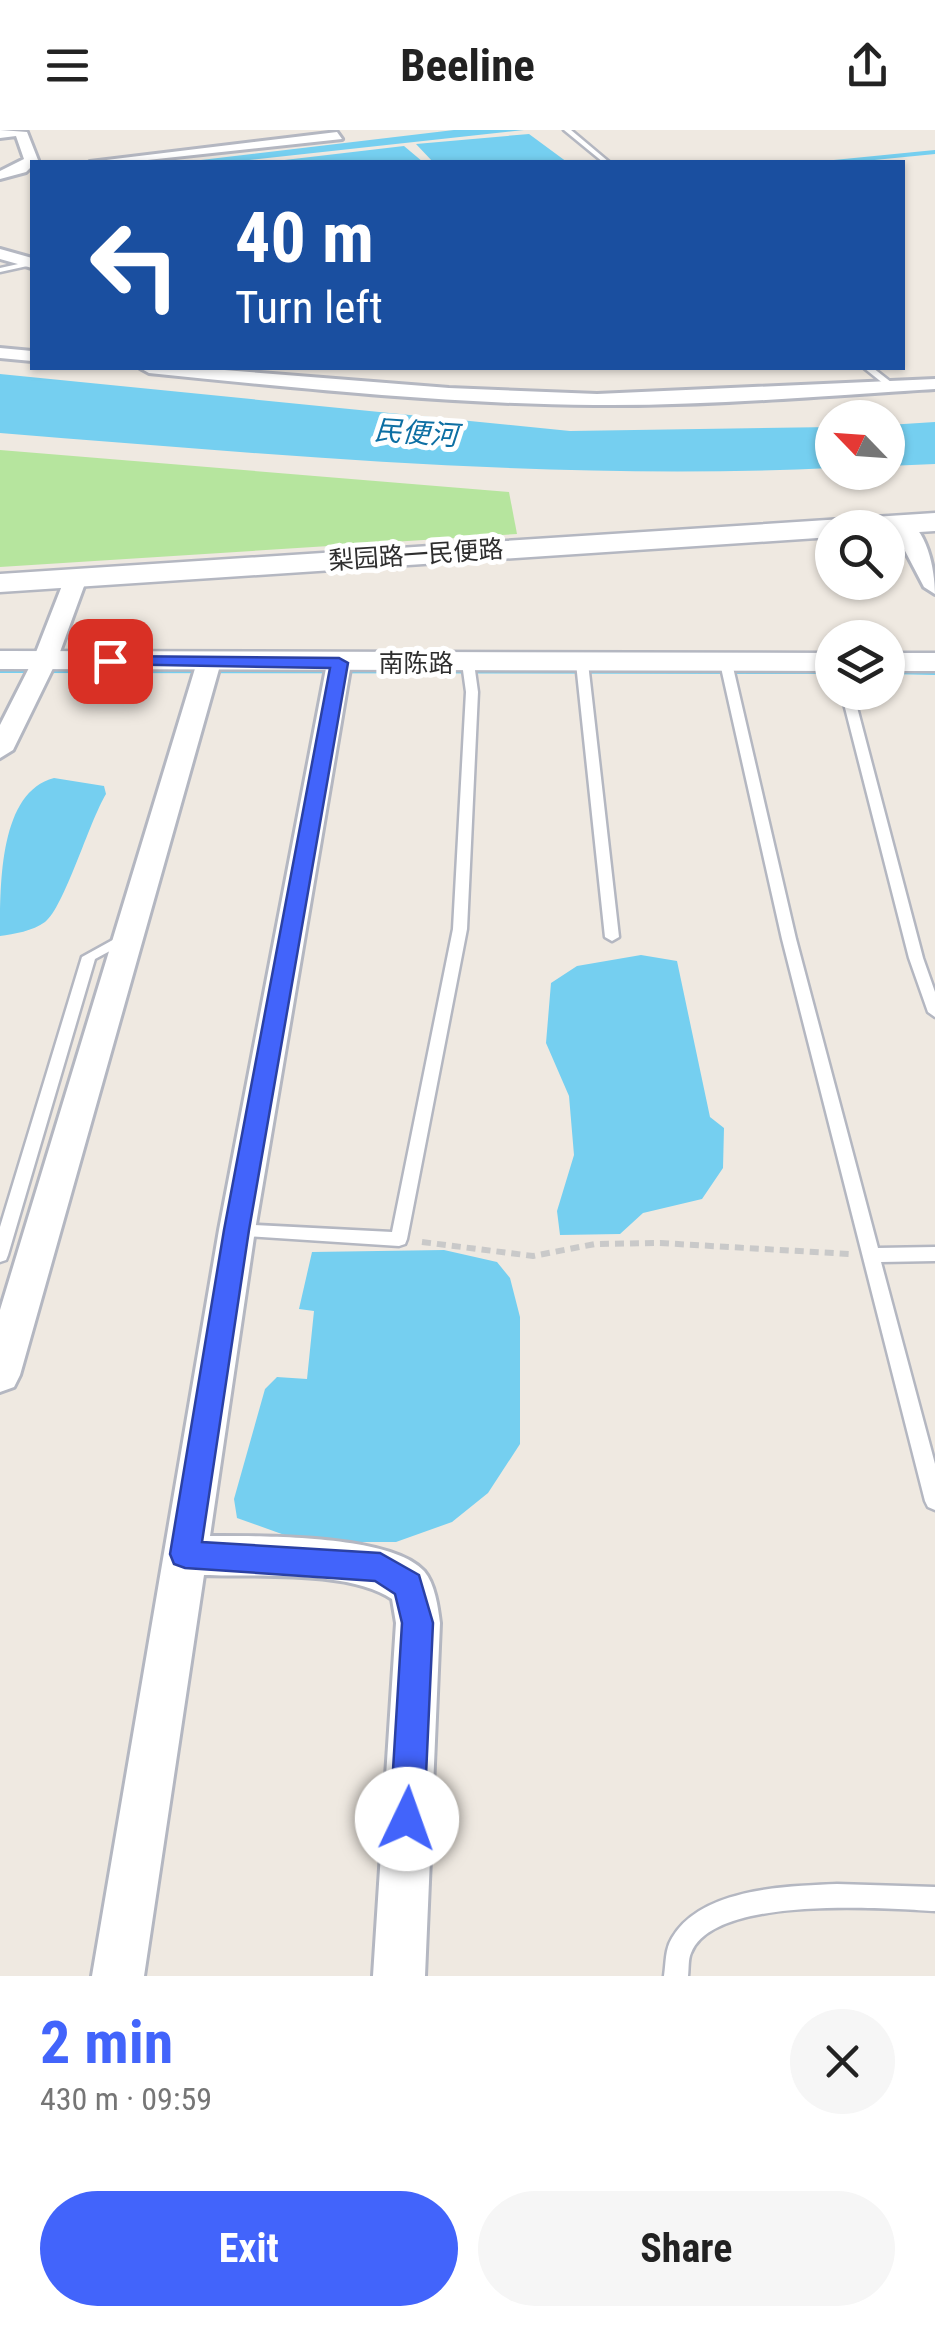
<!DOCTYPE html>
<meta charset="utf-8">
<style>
body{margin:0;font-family:"Roboto Condensed","Noto Sans SC",sans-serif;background:#f6f6f6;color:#222;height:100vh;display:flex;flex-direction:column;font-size:38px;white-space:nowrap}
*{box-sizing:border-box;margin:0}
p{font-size:32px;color:#767676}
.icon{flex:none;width:55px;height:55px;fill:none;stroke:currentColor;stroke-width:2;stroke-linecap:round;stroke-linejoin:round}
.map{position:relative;height:1846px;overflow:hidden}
.details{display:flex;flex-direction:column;background:#fff;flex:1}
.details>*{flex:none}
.banner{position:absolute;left:30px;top:30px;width:875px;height:210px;border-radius:0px;box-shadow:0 2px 8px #0004;background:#1a4fa0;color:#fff;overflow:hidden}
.needle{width:65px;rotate:295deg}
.buttons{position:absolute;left:815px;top:270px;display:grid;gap:20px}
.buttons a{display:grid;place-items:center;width:90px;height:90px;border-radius:50%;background:#fff;box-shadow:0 2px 8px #0004;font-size:50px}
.pin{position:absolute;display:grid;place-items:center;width:85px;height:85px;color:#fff;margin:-42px;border-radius:20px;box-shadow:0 5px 15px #0006}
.me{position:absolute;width:110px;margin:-55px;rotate:3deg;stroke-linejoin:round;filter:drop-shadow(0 0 8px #0008)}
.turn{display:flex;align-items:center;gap:35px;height:210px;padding:0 40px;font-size:45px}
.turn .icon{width:130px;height:130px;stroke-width:2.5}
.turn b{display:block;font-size:70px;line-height:85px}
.round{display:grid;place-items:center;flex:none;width:105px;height:105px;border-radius:52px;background:#f6f6f6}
.headline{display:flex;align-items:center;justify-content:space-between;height:170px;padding:0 40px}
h1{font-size:60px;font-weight:700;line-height:75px;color:#4264fb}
.primary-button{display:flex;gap:20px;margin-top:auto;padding:20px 40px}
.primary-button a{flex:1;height:115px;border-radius:60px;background:#4264fb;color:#fff;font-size:40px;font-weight:700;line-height:115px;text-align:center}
.primary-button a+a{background:#f6f6f6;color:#222}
header{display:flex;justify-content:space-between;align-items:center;height:130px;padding:0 40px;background:#fff;font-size:45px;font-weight:700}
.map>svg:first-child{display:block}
</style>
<header><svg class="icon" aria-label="menu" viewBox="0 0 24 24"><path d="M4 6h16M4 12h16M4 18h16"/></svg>Beeline<svg class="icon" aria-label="share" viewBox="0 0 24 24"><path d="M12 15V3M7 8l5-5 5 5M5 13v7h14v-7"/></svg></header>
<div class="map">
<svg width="935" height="1846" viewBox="0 0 935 1846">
<rect width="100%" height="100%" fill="#efe9e1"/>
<path fill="#b6e59e" d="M0 320 509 362 517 404 0 437Z"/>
<path fill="#75cff0" d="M454 0H524L231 32H184Z
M529 4 567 32H433L416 14Z
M404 16 423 32H269L276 31Z
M0 244 570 301 832 297V338C554 351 277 325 0 303Z
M935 292V334L888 336V295Z
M54 648 104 656 106 664C89 692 64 778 45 792 33 801 14 804 0 806 0 751 0 662 54 648Z
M641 825 677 831 710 987 724 998 723 1038 702 1069 643 1083 620 1104 560 1105 557 1081 574 1025 569 966 546 913 551 853 577 836Z
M444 1120 497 1132 510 1148 520 1187V1314L488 1363 452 1392 396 1412H304L237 1388 234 1369 265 1259 277 1247 307 1249 314 1181 299 1179 312 1122Z"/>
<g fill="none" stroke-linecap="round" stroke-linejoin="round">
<path stroke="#75cff0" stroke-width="4" d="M834 32 935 22"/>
<path stroke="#75cff0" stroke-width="6" d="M0 540 832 541
M888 541 935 542"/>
<defs>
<path id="service" d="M564 0H571L609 32H603Z
M32 131V135L0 142V138Z
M864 238H873L896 256 889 258Z
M468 530 474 533 478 562 467 799 407 1109 405 1114 399 1116 231 1105 229 1100 231 1095 237 1094 392 1102 453 799 466 562 462 533Z
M582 530 588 533 619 807 612 811 605 807 576 533Z
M726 530 732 533 796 809 878 1118 935 1117V1131L881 1132 935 1334V1380L928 1377 925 1371 782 809 720 533Z
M841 562H853L923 828 935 862V887L928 882 909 828Z
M129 801 136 805 134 808 95 829 8 1125 6 1130 0 1132V1097L82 827Z
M837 1754 935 1757V1781C884 1778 714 1765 691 1823 688 1829 689 1839 688 1846H664C666 1833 665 1819 672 1808 701 1758 787 1756 837 1754Z"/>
<path id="minor" d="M0 0 27 2 38 30 26 42 0 49V41L24 29 16 6 0 8Z
M337 2 342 9 129 32H90Z
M0 119 32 128V138L0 129Z
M0 218 32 221V231L0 228Z
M140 238H199L449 258 597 264 935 249V259C822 266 708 276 595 275 446 274 297 258 149 243Z
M902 388C927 396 935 440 935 464L924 457 891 394Z
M76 441 87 448 57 530 13 620 0 628V595L33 530 65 448Z
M209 525 221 532 20 1245 14 1257 0 1262V1180L197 532Z
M339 526 351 533 255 1100 210 1406C258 1406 391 1404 424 1441 435 1454 438 1477 440 1493L425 1846H373L396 1493 392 1469C349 1440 256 1447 204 1445L144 1846H92L219 1100 327 533Z"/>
<path id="tertiary" d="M0 521 832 523V541L0 539Z
M888 523H935V541H888Z"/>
<path id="secondary" d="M935 383V401L888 404V398H832V407L0 462V444Z"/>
</defs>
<use href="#service" stroke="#b4b7c1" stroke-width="5"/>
<use href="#minor" stroke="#b4b7c1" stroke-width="6"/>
<use href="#tertiary" stroke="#b4b7c1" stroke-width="5"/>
<use href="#secondary" stroke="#b4b7c1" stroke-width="5"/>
<path stroke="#c9c9c9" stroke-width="6" stroke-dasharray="9 6" stroke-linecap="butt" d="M422 1112 533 1126 595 1114 660 1113 849 1124"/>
<use href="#service" fill="#fff" fill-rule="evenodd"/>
<use href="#minor" fill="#fff" fill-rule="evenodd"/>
<use href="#tertiary" fill="#fff" fill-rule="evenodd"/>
<use href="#secondary" fill="#fff" fill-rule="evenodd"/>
</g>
<path fill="#4264fb" stroke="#2b41a3" stroke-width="2.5" d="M110 526 339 528 348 533 249 1100 202 1412 380 1423 419 1445 433 1493 424 1689 419 1701 407 1706 395 1701 390 1689 402 1493 395 1464 375 1451 185 1438 174 1434 170 1424 224 1100 330 538 105 534 102 531Z"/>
<g text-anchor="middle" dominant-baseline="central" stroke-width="10" stroke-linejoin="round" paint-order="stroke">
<g font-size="25" fill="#2e2e2e" stroke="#fff">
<text transform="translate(416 425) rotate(-4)">梨园路一民便路</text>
<text x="416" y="533">南陈路</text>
</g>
<g font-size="28" font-style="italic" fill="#0d6fa3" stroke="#fff">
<text transform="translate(416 303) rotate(4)">民便河</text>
</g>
</g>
</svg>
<div class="buttons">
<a><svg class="needle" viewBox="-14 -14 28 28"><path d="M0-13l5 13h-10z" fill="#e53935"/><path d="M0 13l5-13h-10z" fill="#767676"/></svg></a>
<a><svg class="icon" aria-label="search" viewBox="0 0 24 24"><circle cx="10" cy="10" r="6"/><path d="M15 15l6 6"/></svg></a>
<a><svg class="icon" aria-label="layers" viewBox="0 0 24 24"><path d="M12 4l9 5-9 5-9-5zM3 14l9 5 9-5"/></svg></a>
</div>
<div class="pin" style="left:110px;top:531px;background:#d93025"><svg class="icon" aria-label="arrive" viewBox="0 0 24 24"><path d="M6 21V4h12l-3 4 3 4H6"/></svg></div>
<svg class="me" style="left:407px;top:1689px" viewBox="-20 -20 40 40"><circle r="19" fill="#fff"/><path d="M0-13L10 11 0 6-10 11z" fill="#4264fb"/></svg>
<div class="banner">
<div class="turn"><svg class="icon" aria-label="left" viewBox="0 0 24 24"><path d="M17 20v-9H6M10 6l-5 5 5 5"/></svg><div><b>40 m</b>Turn left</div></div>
</div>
</div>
<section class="details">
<div class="headline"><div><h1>2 min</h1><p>430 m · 09:59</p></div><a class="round"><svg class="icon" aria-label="close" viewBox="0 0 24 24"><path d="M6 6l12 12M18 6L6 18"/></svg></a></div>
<div class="primary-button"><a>Exit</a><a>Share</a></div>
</section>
